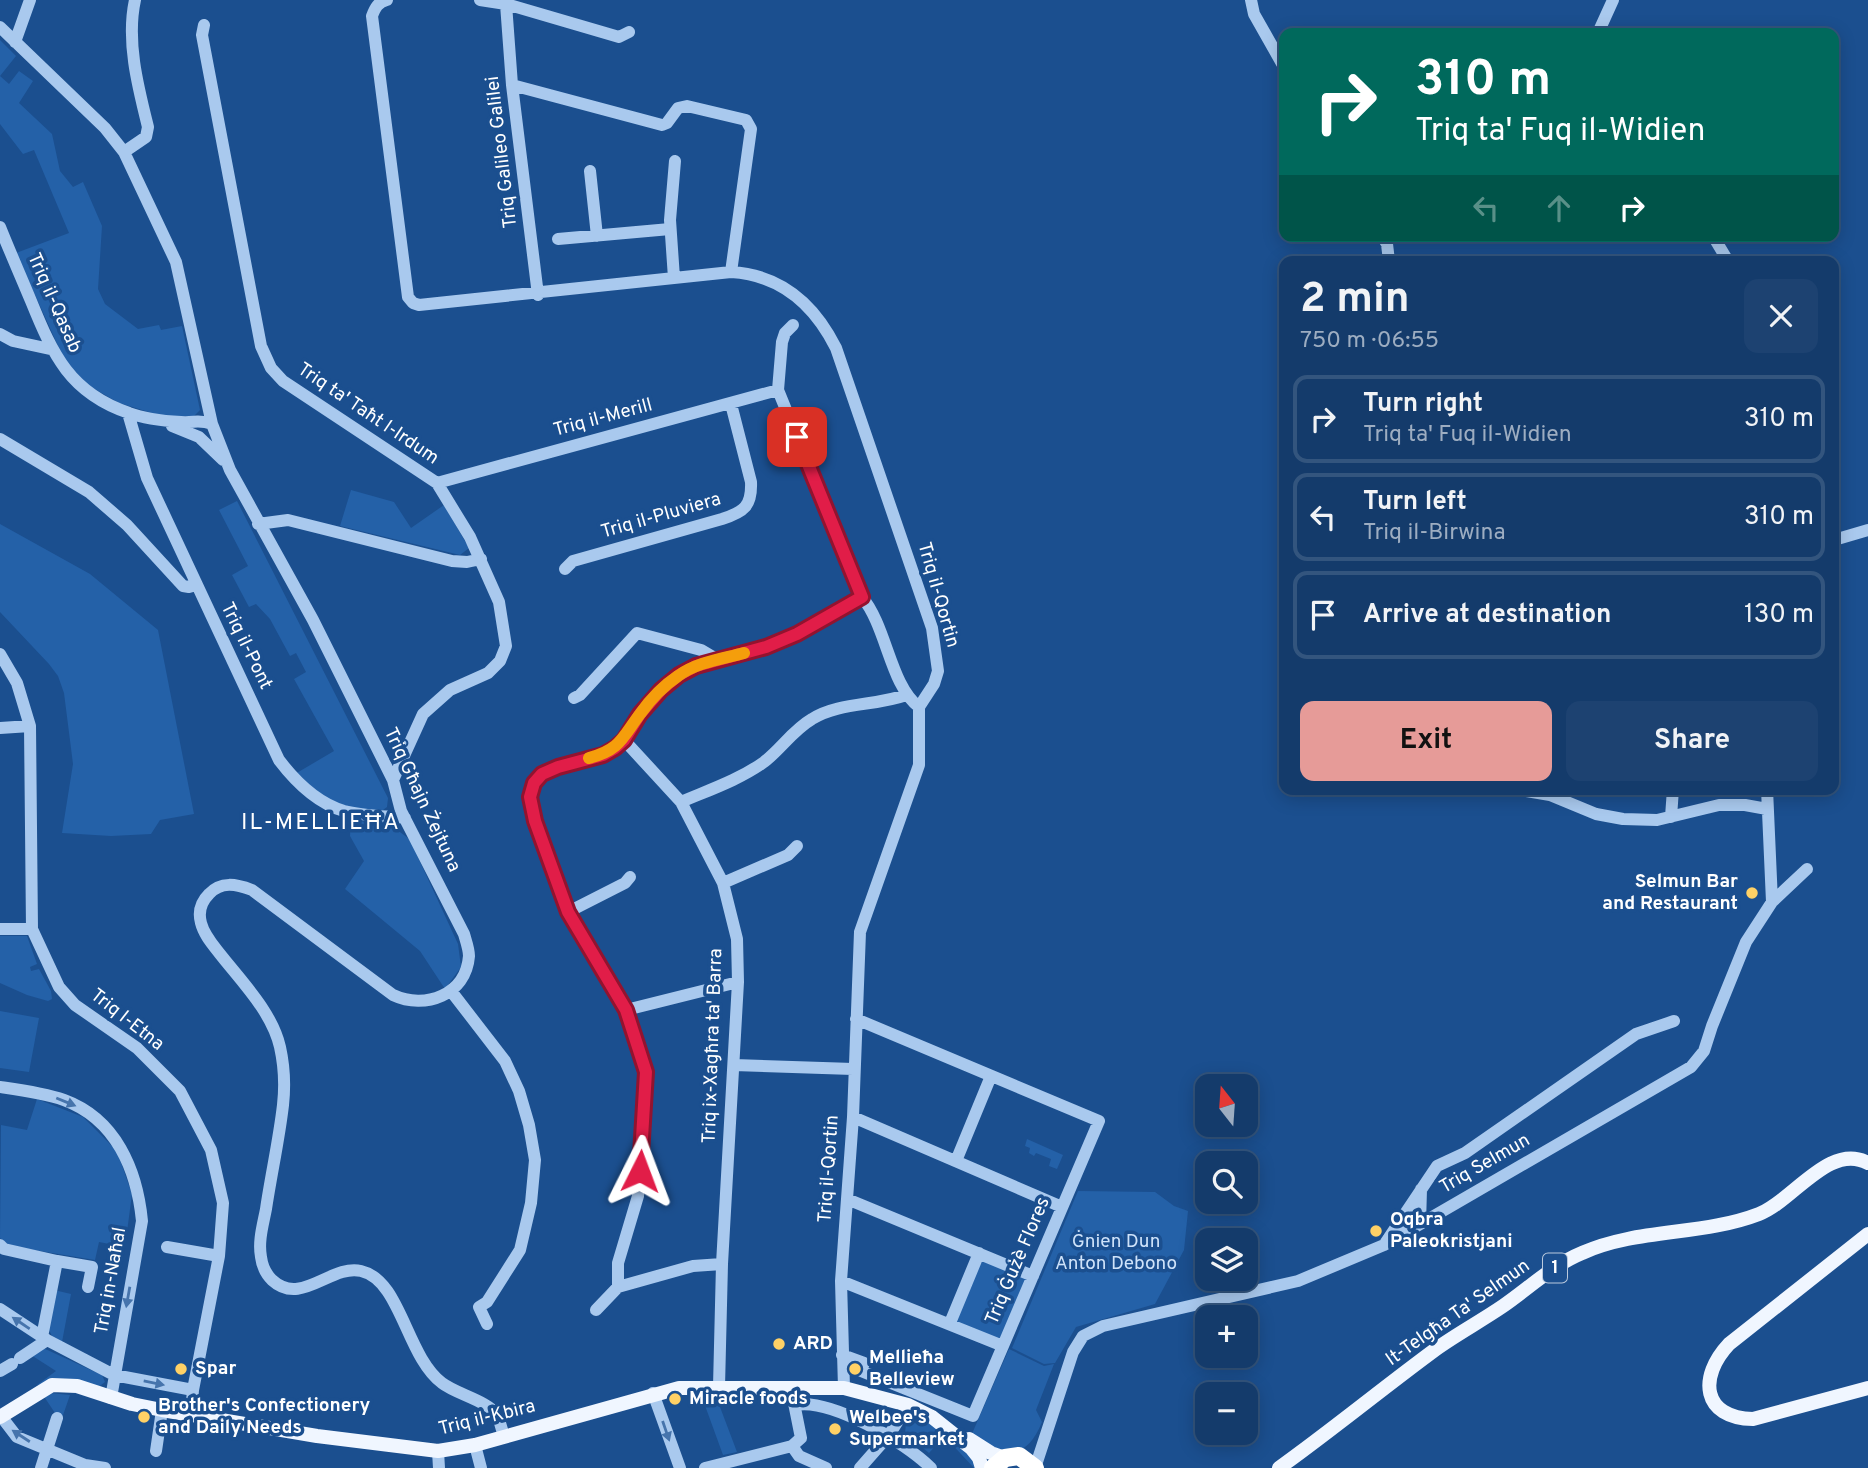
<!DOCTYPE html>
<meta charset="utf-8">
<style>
body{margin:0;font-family:Overpass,sans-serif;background:#1d4271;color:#f1f3f6;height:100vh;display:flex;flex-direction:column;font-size:26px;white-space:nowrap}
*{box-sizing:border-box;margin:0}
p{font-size:23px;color:#9dadc1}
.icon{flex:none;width:38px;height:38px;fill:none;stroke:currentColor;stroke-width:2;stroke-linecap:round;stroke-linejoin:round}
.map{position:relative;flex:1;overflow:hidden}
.sheet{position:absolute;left:1279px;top:256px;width:560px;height:539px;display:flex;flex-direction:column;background:#143b6b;border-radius:14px;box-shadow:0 4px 18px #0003,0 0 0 2px #33557e}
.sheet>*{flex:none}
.top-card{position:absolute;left:1279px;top:28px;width:560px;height:214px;border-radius:14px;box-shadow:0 4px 18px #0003,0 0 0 2px #33557e;background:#00695c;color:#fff;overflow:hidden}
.needle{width:46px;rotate:343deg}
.fabs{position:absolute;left:1195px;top:1074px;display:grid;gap:14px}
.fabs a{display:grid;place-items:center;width:63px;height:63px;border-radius:14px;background:#143b6b;box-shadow:0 4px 18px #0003,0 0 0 2px #33557e;font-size:35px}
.pin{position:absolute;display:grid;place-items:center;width:60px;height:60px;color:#fff;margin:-30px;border-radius:14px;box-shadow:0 4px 10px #0006}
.me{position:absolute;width:77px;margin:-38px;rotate:3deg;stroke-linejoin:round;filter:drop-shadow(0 0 5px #0008)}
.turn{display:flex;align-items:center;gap:24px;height:147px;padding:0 21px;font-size:32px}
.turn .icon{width:91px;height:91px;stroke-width:2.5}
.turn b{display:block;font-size:49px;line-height:60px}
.lanes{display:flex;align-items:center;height:66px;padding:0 21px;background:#0003;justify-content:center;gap:35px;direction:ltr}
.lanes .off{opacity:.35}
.round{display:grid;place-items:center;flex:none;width:74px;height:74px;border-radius:14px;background:#1d4271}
.summary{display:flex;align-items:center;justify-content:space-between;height:119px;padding:0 21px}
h1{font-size:42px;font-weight:700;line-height:52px}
.cta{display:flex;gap:14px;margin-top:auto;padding:14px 21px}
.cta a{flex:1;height:80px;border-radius:14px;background:#e69b98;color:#111;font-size:28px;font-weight:700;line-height:80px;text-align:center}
.cta a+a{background:#1d4271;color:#f1f3f6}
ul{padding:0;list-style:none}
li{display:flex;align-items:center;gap:21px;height:88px;margin:0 14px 10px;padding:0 7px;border:4px solid #33557e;border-radius:14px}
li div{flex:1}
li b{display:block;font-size:26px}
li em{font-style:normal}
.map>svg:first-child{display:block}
</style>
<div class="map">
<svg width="1868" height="1468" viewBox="0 0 1868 1468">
<rect width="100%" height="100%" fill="#1b4f8f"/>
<path fill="#2461a8" d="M0 40 16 56 0 76 9 84 19 71 33 81 19 103 52 134 60 171 73 187 83 182 102 226 98 289 105 304 138 329 159 325 161 330 182 326 200 410 194 416H162L119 403 86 384 64 359 16 253 69 233 34 150 23 154 0 124Z
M351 490 394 502 411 528 444 505 469 548 460 555 340 526Z
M237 501 388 798 387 807 383 810C335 809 332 802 295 774L334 751 294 679 306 672 296 653 290 656 270 619 256 604 249 607 232 575 248 566 219 510Z
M0 524 90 574 158 630 194 814 160 820 151 834 111 836 62 833 73 764 64 693 58 676 49 664 0 612Z
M351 820C376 824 391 822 410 840L458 944 461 967 445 989 420 951 345 889 364 861 350 836Z
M0 936H27L37 964 30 967 31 971 39 969 51 991 52 999 48 1001 27 995 0 983Z
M0 1011 39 1018 29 1072 0 1068Z
M37 1099 83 1117 117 1151 132 1194 125 1247 99 1242 95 1260 9 1246 0 1238 1 1125 27 1130Z
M1027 1139 1063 1155 1057 1169 1049 1166 1051 1159 1036 1153 1034 1156 1029 1153 1030 1148 1025 1146Z
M1078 1191 1155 1192 1174 1206 1188 1211 1184 1250 1155 1304 1076 1327 1055 1363 1044 1364 1012 1348Z
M986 1260 1027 1276 1000 1341 954 1322 977 1265Z
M54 1290 71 1294 62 1342 52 1336 48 1328Z
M43 1348 102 1375 105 1382 97 1388 75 1381 37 1385 56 1371 31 1355Z
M1009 1349 1044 1366 1054 1364 1036 1410 1042 1422C1025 1464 1003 1454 971 1436Z
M50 1393 70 1395 62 1418 57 1416 43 1395Z
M717 1399 737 1452 723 1455 703 1400Z
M911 1420C942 1420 963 1445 980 1468H974L947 1439 939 1442 929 1453 905 1433 906 1423Z"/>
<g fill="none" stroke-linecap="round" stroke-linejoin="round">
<path stroke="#a9c9ee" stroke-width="12" d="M387 0C378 2 375 8 372 16L408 297 413 303 419 305 731 272C781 275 814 304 836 348L932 628 938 671 934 684 919 707V765L860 932 853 1117 841 1281 844 1388
M480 0 506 4 619 37 629 32
M1251 0 1254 14 1284 67
M506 4 512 85 538 295
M204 25 202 35 261 346 271 368 283 381 437 483 470 537 499 602 506 646 500 661 488 673 450 690 423 714 393 780
M0 27 105 128 124 152 176 262 212 424 230 470 313 620 393 780 401 811 464 934C466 941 469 949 469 956 466 995 425 1010 393 995L252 890C236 884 221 881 209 894 201 902 198 912 201 923 204 935 213 945 220 954 242 982 272 1012 280 1047 284 1065 285 1087 283 1105 279 1140 271 1175 266 1209 263 1225 258 1241 261 1257 262 1265 266 1274 272 1280 301 1307 331 1264 361 1271 401 1280 406 1356 442 1383 456 1394 488 1401 497 1415 500 1420 501 1429 504 1435
M1598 33 1613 0
M15 42 30 0
M512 85 662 125 667 123 678 108 687 106 746 120 751 129 731 272
M124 152 146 137 148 127C138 87 126 41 135 0
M590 171 597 236
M0 227C10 252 21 277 31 301 53 355 70 393 129 413 145 419 164 421 181 422 195 423 199 419 212 424
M1382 236 1387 244 1389 261
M1713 236 1728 261
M558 239 670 229
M674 278 670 220 675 161
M793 325 785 333 782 342 778 390 862 597C887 627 890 685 919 707
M0 334 13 341 50 349
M128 413 147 478 279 760C295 781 317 803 344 811 363 816 385 816 405 818
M172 426 199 437 223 460
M0 439 89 492 127 525 183 586 189 587 196 585
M437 483 778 390
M258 524 288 520 452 561 467 562 481 559
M1834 540 1868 530
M565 569 573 561 722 519C744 512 752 506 751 482L731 404
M0 654 17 683 30 726 32 929 59 987 75 1005 137 1048 180 1091 211 1150 223 1203 219 1256 193 1390 191 1414
M574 698 580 695 637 633 701 650 718 660
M0 728 30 726
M624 740 681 802 723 883 737 939 738 982 722 1264 719 1387
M1515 789 1550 795 1596 814 1623 819 1657 820 1719 805H1745L1767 809
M681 802C709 790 739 780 764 762 781 749 793 730 812 719 839 702 876 706 906 695
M1671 817 1673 789
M723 883 788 855 797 846
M1772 902 1807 869
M568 912 625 883 630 877
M0 929H32
M451 991 505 1061 519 1091 529 1125 535 1160 531 1203 520 1250 487 1302 479 1307 487 1324
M626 1010 738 982
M734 1065 853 1069
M0 1087C21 1090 44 1093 64 1100 116 1119 137 1170 142 1221L111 1398
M853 1117 1062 1207
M956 1161 991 1076
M847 1199 1033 1276
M1420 1224 1421 1189
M1386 1242 1437 1166 1465 1153 1636 1034 1674 1021
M0 1245 4 1249 57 1261 42 1337
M167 1247 219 1256
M57 1261 92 1267 88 1287
M841 1281 1003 1346
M618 1287 693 1266 722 1264
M0 1309 47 1340 114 1375 193 1390
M596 1310 618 1287V1263L638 1196 646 1072 626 1010 568 912 535 821 530 797 534 783 542 774 558 767 603 755 615 748 624 740 640 714 661 690 679 675 696 666 767 647 797 634 862 597
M950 1323 979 1253
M842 1355 864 1363 861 1371 973 1416 1099 1121 856 1019
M20 1358 47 1340
M0 1371 12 1364
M653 1393 680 1468
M795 1405C831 1398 905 1442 931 1468
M0 1415 17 1437 85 1465 105 1468
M475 1445 481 1468
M792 1446 799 1456 826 1468
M156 1451 162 1410
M438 1451 439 1468
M41 1468 57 1418
M705 1468 792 1446 801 1438 793 1398
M860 1468 889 1435 908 1405
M1035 1468 1073 1352 1083 1336 1103 1326 1298 1281 1384 1245 1691 1067 1704 1051 1712 1026 1746 942 1772 902 1767 789"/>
<path stroke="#f0f6ff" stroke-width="14" d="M1868 1234 1729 1344C1698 1377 1702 1418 1753 1419L1868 1388
M0 1417 52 1385 77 1386 132 1404 162 1410 317 1436 438 1451 475 1445 679 1388H844L908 1405 932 1417 971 1448 979 1458 982 1468
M969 1439 991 1453 1005 1458
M1279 1468C1332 1430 1383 1388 1436 1349 1457 1334 1481 1321 1503 1306 1529 1288 1553 1265 1582 1253 1638 1228 1702 1236 1759 1214 1793 1201 1829 1142 1868 1163"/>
<path stroke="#fff" stroke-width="18" d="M993 1468 1005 1458 1019 1456 1035 1468"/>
</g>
<defs><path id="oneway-solid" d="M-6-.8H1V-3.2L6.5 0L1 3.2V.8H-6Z" transform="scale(1.75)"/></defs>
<g fill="#4674ac">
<use href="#oneway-solid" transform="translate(66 1102) rotate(22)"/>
<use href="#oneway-solid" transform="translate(128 1297) rotate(100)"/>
<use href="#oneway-solid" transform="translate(21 1323) rotate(-146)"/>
<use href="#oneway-solid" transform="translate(154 1383) rotate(11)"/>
<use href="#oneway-solid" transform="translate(666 1431) rotate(71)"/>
<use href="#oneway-solid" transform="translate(21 1436) rotate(-147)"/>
</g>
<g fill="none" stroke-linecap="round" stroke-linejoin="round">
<defs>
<path id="route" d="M640 1171 646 1072 626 1010 568 912 535 821 530 797 534 783 542 774 558 767 603 755 615 748 624 740 640 714 661 690 679 675 696 666 766 647 797 634 862 597 797 437"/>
</defs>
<use href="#route" stroke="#92132f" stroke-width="18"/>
<use href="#route" stroke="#e11d48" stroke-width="12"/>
<path stroke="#f59e0b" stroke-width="12" d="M589 758C620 750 622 738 640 714 650 700 663 686 678 676 697 662 722 659 744 653"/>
</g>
<g fill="#ffd166" stroke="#1b4f8f" stroke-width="2.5">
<circle cx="1752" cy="893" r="7"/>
<circle cx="1376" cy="1231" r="7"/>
<circle cx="779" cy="1344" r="7"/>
<circle cx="181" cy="1369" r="7"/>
<circle cx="855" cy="1369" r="7"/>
<circle cx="675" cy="1399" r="7"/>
<circle cx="144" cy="1417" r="7"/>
<circle cx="835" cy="1429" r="7"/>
</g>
<g text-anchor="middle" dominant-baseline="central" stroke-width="7" stroke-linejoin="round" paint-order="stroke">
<rect fill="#1b4f8f" stroke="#bbcadd" stroke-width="2" x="1543" y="1253.5" width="24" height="29" rx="5"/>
<g font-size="18" font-weight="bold" fill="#fff">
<text x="1555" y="1268">1</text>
</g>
<g font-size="19" fill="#fff" stroke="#1b4f8f">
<text transform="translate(502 152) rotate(-97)">Triq Galileo Galilei</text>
<text transform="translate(54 303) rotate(66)">Triq il-Qasab</text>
<text transform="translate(368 414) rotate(34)">Triq ta' Taħt l-Irdum</text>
<text transform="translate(603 418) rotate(-15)">Triq il-Merill</text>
<text transform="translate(661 516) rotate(-16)">Triq il-Pluviera</text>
<text transform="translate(938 595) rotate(74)">Triq il-Qortin</text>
<text transform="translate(246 646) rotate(64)">Triq il-Pont</text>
<text transform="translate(422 800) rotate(65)">Triq Għajn Żejtuna</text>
<text transform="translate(127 1020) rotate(38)">Triq l-Etna</text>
<text transform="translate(713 1046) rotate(-88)">Triq ix-Xagħra ta' Barra</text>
<text transform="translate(1485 1164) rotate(-30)">Triq Selmun</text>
<text transform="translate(829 1169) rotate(-86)">Triq il-Qortin</text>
<text transform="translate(1018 1261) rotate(-67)">Triq Ġużè Flores</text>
<text transform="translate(111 1281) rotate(-80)">Triq in-Naħal</text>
<text transform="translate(1458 1313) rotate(-35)">It-Telgħa Ta' Selmun</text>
<text transform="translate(487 1418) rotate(-14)">Triq il-Kbira</text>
</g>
<g font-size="19" font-weight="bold" fill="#fff" stroke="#1b4f8f" text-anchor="start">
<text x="1738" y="882" text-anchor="end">Selmun Bar<tspan x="1738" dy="22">and Restaurant</tspan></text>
<text x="1390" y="1220">Oqbra<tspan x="1390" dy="22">Paleokristjani</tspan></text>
<text x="793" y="1344">ARD</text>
<text x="869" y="1358">Mellieħa<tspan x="869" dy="22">Belleview</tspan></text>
<text x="195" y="1369">Spar</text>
<text x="689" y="1399">Miracle foods</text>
<text x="158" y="1406">Brother's Confectionery<tspan x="158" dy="22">and Daily Needs</tspan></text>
<text x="849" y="1418">Welbee's<tspan x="849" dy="22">Supermarket</tspan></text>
</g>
<g font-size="19" fill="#cfe3fa" stroke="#1b4f8f">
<text x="1116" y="1242">Ġnien Dun<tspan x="1116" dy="22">Anton Debono</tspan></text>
</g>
<g font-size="23" letter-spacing="2" fill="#fff" stroke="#1b4f8f">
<text x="321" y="823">IL-MELLIEĦA</text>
</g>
</g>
</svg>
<div class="fabs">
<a><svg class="needle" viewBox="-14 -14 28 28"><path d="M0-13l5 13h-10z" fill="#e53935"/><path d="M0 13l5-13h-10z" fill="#9dadc1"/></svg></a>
<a><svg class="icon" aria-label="search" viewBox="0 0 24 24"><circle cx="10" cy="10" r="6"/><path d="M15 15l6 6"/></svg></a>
<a><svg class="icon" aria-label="layers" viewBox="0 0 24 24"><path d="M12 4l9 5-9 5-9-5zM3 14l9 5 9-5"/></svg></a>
<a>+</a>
<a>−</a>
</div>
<div class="pin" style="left:797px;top:437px;background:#d93025"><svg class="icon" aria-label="arrive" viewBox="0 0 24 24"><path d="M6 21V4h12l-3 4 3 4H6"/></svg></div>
<svg class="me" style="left:640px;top:1171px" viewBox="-20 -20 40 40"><path d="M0-17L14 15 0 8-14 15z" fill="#e11d48" stroke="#fff" stroke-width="4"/></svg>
<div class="top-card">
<div class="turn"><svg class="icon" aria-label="right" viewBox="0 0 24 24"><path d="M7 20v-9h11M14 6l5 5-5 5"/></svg><div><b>310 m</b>Triq ta' Fuq il-Widien</div></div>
<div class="lanes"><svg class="icon off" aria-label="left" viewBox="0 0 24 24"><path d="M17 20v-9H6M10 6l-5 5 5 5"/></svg><svg class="icon off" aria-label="ahead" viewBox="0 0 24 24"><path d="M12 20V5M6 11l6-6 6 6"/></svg><svg class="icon" aria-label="right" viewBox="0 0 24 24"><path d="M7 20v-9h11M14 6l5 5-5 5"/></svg></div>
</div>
<section class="sheet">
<div class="summary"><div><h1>2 min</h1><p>750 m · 06:55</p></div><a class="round"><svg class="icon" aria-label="close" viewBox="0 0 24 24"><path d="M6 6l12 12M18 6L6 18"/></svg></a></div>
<ul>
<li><svg class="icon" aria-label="right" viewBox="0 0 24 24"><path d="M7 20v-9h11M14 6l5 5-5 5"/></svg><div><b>Turn right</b><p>Triq ta' Fuq il-Widien</p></div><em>310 m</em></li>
<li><svg class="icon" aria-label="left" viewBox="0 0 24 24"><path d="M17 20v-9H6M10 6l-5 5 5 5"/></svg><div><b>Turn left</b><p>Triq il-Birwina</p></div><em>310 m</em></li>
<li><svg class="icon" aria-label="arrive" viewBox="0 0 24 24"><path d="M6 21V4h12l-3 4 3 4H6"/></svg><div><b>Arrive at destination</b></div><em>130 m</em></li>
</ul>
<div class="cta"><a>Exit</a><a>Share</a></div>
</section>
</div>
